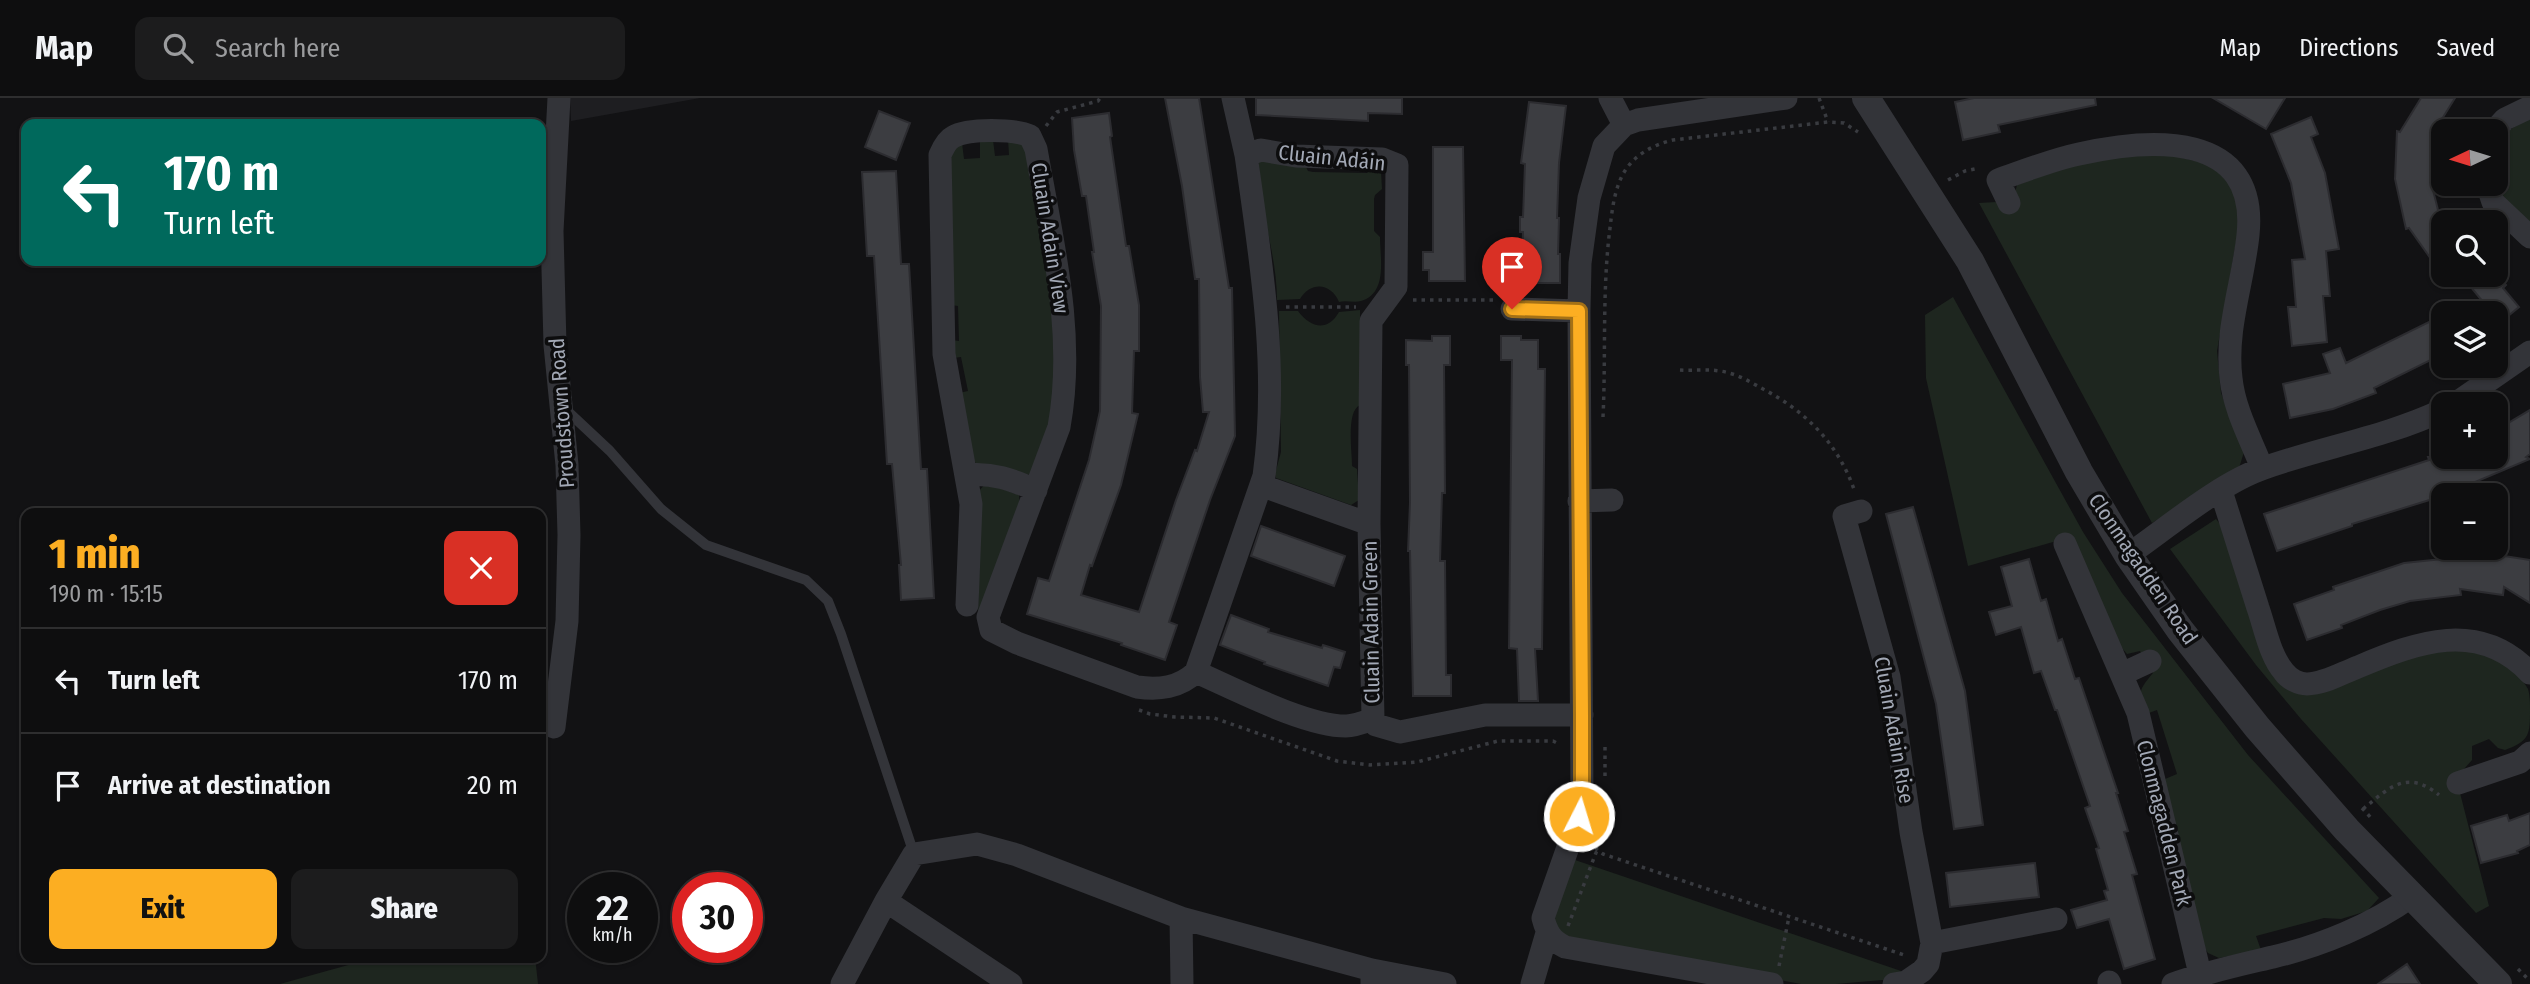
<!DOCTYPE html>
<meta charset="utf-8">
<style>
body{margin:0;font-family:"Fira Sans Condensed",sans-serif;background:#1c1c1d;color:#f1f3f6;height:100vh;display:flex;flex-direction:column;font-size:26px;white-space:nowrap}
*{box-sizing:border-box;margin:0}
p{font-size:23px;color:#9b9c9e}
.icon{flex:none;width:38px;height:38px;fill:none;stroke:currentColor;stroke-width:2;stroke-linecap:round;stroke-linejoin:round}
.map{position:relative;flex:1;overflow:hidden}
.sheet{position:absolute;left:21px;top:410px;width:525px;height:455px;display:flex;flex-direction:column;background:#0e0e0f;border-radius:14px;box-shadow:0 2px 5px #0004,0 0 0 2px #2e2e2f}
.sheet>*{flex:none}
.guide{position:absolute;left:21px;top:21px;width:525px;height:147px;border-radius:14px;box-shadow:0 2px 5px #0004,0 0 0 2px #2e2e2f;background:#00695c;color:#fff;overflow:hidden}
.needle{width:46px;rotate:266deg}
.controls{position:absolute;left:2431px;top:21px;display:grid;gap:14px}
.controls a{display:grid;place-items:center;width:77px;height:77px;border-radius:14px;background:#0e0e0f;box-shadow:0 2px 5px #0004,0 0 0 2px #2e2e2f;font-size:35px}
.speed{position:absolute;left:567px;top:774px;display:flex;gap:14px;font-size:35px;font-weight:700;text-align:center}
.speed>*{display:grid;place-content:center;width:91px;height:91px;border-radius:50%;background:#0e0e0f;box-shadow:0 2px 5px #0004,0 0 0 2px #2e2e2f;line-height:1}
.speed small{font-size:18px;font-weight:400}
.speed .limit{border:10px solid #d22;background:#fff;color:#111}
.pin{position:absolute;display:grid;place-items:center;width:60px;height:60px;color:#fff;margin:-72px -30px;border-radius:50% 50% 50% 0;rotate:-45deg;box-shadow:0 0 7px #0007}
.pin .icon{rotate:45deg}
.me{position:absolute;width:77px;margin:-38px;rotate:5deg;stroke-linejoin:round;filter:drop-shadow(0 0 5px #0008)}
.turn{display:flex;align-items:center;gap:24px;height:147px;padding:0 28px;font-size:32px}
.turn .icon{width:91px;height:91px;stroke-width:2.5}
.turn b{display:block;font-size:49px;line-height:60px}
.round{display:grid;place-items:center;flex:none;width:74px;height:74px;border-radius:14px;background:#1c1c1d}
.head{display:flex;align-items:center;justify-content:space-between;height:119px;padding:0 28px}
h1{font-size:42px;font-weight:800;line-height:52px;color:#fcae22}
.button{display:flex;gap:14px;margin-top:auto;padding:14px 28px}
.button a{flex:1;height:80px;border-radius:14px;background:#fcae22;color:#111;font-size:28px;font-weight:800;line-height:80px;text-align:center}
.button a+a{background:#1c1c1d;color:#f1f3f6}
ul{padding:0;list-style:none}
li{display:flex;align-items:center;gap:21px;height:105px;padding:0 28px;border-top:2px solid #2e2e2f}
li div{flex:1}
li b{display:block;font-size:26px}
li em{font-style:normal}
header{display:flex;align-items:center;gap:42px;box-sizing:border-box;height:98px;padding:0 35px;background:#0e0e0f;border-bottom:2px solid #2e2e2f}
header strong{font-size:33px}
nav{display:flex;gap:38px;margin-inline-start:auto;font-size:24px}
.search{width:490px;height:63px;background:#1c1c1d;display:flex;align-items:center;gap:18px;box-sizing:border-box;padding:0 24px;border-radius:14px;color:#9b9c9e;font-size:26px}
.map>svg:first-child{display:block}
</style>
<header>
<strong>Map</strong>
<div class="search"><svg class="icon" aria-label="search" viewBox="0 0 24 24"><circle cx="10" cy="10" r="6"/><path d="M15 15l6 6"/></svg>Search here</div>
<nav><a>Map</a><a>Directions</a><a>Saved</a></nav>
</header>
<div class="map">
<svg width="2530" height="886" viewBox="0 0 2530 886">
<rect width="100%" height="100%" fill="#121214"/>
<path fill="#1e1e21" d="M570 0H700L571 23Z"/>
<path fill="#1e261f" d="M2530 18V126L2507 108 2496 86V47L2501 38Z
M1008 41 1019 44 1028 53 1055 215 1054 312 1033 375 1024 378 977 366 972 361 959 295 968 293 961 259 953 260 951 242 959 243 958 208 951 207 949 58 952 48 962 45 964 61 980 60V44L993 42 995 58 1009 57Z
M2163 55 2212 67 2225 79 2237 102 2239 127 2217 253 2221 295 2244 354 2239 370 2152 425 1979 105 2013 103 2017 87C2063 68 2113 57 2163 55Z
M1259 63 1305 67 1308 73 1313 74 1367 75 1371 68 1381 74 1382 91 1375 97 1374 101V133L1380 139C1380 160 1388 195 1361 203 1354 205 1346 202 1339 204 1331 185 1311 183 1300 201L1277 202C1277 155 1258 110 1259 63Z
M1953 199 2083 434 2122 495 2248 657 2379 800 2367 813 2341 821 2324 820 2256 838 2261 852 2219 860 2208 855 2201 845 2165 681 2177 676 2157 612 2146 616C2137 594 2139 592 2153 575L2140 553 2127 556 2121 549 2067 440 1968 468 1926 280 1925 217Z
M1360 212V307C1346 313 1352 353 1352 368L1357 371 1359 402 1351 407 1276 380 1275 376 1281 354 1279 213H1298C1310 229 1327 235 1339 214Z
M986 385 1019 397 1020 410 978 515 981 405 978 394Z
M2216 421 2224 431 2294 592C2352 575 2412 551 2473 552 2490 552 2520 575 2528 591 2530 597 2530 605 2530 612 2530 636 2530 643 2505 652L2498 650 2489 641 2472 648V662L2464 671 2460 695 2489 808 2476 815 2301 621 2256 567 2170 451Z
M1575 762 1904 874 1894 881 1836 886H1801L1563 841 1551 824Z
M377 859H535L538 886H280Z"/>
<path fill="#3c3d41" stroke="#2c2c30" stroke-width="2" d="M1165 0H1199L1229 190H1232L1235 338 1210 402 1169 524 1177 527 1165 562 1121 547 1122 545 1027 516 1038 480 1049 483 1089 362 1100 313 1101 208 1092 154H1094L1086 98H1082L1074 52 1072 20 1109 15 1112 38 1110 39 1126 148H1129L1139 207V253H1134L1132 315 1138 316 1121 387 1092 468 1090 467 1081 497 1139 514 1176 402 1195 352 1197 353 1209 314H1203L1200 279 1199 181H1195L1182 88Z
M1256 0H1402V16L1368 15V23L1256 17Z
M1974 0H2095L2096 7 1998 27 2000 34 1963 42 1955 4Z
M2213 0H2285L2266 31Z
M2421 0H2455L2432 37 2430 80 2443 132V178L2409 130 2406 131 2395 81 2397 33 2400 34Z
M1529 4 1566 8 1559 65 1557 120H1559L1558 156H1560V185H1528V168H1522L1523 134H1520V119H1523L1525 66 1521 65Z
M879 13 910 25 896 62 865 49Z
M2311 19 2318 36 2311 39 2325 75 2339 151 2326 153 2330 198H2323L2327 244 2292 248 2288 209H2296L2292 162 2305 161 2291 85 2271 36Z
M1433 49H1463L1465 183H1429V172H1423V154H1433Z
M896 73 901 166H909L921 371H927L934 500 901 502 899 467H901L892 366H887L874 158H867L862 74Z
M2461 177H2498L2506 187 2503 190 2519 209 2496 228V215H2492Z
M2443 217V256L2374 290 2376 295 2333 311 2290 320 2283 286 2330 275 2323 256 2340 250 2346 265Z
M1432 238H1450V267H1444L1445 395H1442L1440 463H1445L1446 577H1451V598H1413L1410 453H1408L1410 405 1409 267H1406V242L1432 243Z
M1501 238H1521V242H1538V271H1545L1542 551H1535L1538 603H1519L1517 551 1509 550 1512 262H1501Z
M2530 312V356L2526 359 2530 361 2475 384 2476 386 2436 400 2352 426V428L2277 453 2264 416 2429 362 2428 359H2496V334L2507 329 2505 327Z
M1913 409 1965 593 1983 727 1954 731 1936 606 1886 416Z
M1261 428 1345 458 1334 488 1251 458Z
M2472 453 2530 462V505L2504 489 2503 497 2460 491 2461 497 2410 503 2380 512 2341 527 2342 530 2307 542 2294 506 2334 492 2333 489 2404 465 2471 458Z
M2029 461 2041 503 2046 501 2058 543 2062 541 2075 581 2079 580 2118 695H2116L2128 733 2124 734 2137 776 2132 777 2155 861 2124 871 2109 821 2077 830 2071 812 2107 802 2104 793 2108 792 2096 751 2099 750 2085 710 2090 708 2057 612H2055L2041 573 2034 575 2021 529 1996 537 1989 514 2012 508 2001 469Z
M1231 517 1269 531 1268 534 1322 550 1323 547 1345 554 1340 570 1334 569 1328 588 1264 566 1265 564 1220 547Z
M2530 715V747L2517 753 2518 755 2481 765 2471 728 2507 717 2509 723Z
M2035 765 2039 799 1950 809 1946 775Z
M2407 866 2420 886H2378Z"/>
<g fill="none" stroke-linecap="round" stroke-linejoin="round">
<path stroke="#393b40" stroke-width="3.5" stroke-dasharray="3.5 5" stroke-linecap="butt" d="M1819 0 1828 24
M1046 28 1057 14 1098 3 1100 0
M1948 82 1965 73 1975 71
M1413 202H1493
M1286 209H1356
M1680 272C1695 273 1713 270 1729 275 1741 278 1752 285 1763 291 1807 314 1839 347 1855 394
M1603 319C1606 256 1602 193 1610 130 1612 113 1614 94 1622 78 1632 58 1652 47 1673 42L1828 24 1844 25 1858 34
M1139 612 1150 616 1175 619 1214 620 1337 663 1370 667 1417 664 1498 643H1553L1559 646
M1605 649V679
M2362 710 2373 722
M2363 711C2390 689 2407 671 2439 697
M1594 741 1597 752 1603 756 1907 858
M1568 828 1597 752
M1779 868 1789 819
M2518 871 2530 883"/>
<path stroke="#333439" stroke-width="10" d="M563 309 610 353 661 411 706 447 806 482 828 503 841 536 914 756"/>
<path stroke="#333439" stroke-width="23" d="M1233 0 1246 57
M1610 0 1624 27
M2494 33 2505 21 2530 9
M2487 86 2493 104 2530 139
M2009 105 1998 82C2024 73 2051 62 2079 56 2150 40 2259 32 2248 137 2243 185 2225 232 2231 280 2234 311 2251 342 2262 370
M1512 211 1579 213
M2455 306 2530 254
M966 377C993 374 1012 382 1036 392
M2221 393C2233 432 2246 471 2258 510 2265 530 2270 558 2284 574 2289 581 2299 586 2307 586 2324 586 2342 575 2358 569 2417 544 2479 521 2530 575
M1579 403 1612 402
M1861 413 1844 418 1889 579 1911 734 1932 845 1928 866 1922 873 1906 884 1894 886
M1369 426 1373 621
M2065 446 2138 615 2200 876
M2128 457C2167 430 2220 385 2264 370 2323 349 2386 339 2443 312
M967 507 971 406 944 256 940 57C943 50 947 42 953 39 968 30 1015 31 1030 38L1036 51C1052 143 1076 236 1059 329L988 519 991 532 1017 545 1137 589C1159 592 1179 590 1196 574 1235 591 1305 628 1346 628 1355 628 1365 624 1373 621L1376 627 1400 634 1485 617H1582
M1196 574 1264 378C1279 271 1261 163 1246 57L1261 52 1296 58 1382 61 1397 67 1396 189 1371 223 1369 426 1274 392
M2122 576 2150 563
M554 629 567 523 569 437 567 367 555 247 552 133 559 0
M2458 685 2520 664 2530 655
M886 803 1011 886
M1932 845 2056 821
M2109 884 2110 886
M1372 885V872L1445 886
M842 886 886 803 914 756 977 746 1017 757 1181 820
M1182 886 1181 820 1372 872
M1532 886 1547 835
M1772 886 1565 849C1551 842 1547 835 1543 820L1579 718 1582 701 1579 213 1580 165 1589 100 1604 48 1624 27 1638 22 1786 0
M2173 886C2206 874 2239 867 2273 859 2320 848 2372 827 2412 798"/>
<path stroke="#333439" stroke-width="28" d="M1866 0 1970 163 2079 374 2128 457 2180 532 2257 629 2347 732 2498 886"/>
</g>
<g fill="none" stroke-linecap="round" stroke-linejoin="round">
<defs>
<path id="route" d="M1512 211 1579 213 1582 617V701L1579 718"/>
</defs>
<use href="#route" stroke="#a47116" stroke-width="18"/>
<use href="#route" stroke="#fcae22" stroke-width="12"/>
</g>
<g text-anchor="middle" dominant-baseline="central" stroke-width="7" stroke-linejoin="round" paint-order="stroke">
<g font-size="21" fill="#a2a8b5" stroke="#0d0d0e">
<text transform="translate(1332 60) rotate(6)">Cluain Adáin</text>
<text transform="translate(1050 140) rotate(81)">Cluain Adain View</text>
<text transform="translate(562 315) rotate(-94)">Proudstown Road</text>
<text transform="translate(2143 471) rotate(56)">Clonmagadden Road</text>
<text transform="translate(1371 524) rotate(-91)">Cluain Adain Green</text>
<text transform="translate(1894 632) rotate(80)">Cluain Adain Rise</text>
<text transform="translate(2164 725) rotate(76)">Clonmagadden Park</text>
</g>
</g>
</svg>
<div class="controls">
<a><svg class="needle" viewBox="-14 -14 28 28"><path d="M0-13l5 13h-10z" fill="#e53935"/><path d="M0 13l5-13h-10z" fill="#9b9c9e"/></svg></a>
<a><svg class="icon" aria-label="search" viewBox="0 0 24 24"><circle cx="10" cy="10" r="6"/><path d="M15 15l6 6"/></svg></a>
<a><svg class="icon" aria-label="layers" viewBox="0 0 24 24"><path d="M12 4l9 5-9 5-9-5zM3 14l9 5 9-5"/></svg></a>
<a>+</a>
<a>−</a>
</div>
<div class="speed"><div>22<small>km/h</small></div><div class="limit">30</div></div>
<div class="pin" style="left:1512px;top:211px;background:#d93025"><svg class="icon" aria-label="arrive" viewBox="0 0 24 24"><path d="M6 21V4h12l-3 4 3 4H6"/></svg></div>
<svg class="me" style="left:1579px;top:718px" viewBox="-20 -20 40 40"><circle r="17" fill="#fcae22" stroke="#fff" stroke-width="3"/><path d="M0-11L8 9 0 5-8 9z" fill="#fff"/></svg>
<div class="guide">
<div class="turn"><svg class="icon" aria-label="left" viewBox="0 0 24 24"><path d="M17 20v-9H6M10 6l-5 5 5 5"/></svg><div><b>170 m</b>Turn left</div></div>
</div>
<section class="sheet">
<div class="head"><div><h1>1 min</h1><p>190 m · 15:15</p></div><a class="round" style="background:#d93025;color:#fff"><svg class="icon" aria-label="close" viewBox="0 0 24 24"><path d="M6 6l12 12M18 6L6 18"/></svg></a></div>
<ul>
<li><svg class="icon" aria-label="left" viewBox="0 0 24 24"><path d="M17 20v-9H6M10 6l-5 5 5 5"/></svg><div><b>Turn left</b></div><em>170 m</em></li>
<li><svg class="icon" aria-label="arrive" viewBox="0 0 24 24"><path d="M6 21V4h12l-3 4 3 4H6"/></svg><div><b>Arrive at destination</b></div><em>20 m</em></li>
</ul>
<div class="button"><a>Exit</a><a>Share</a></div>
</section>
</div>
